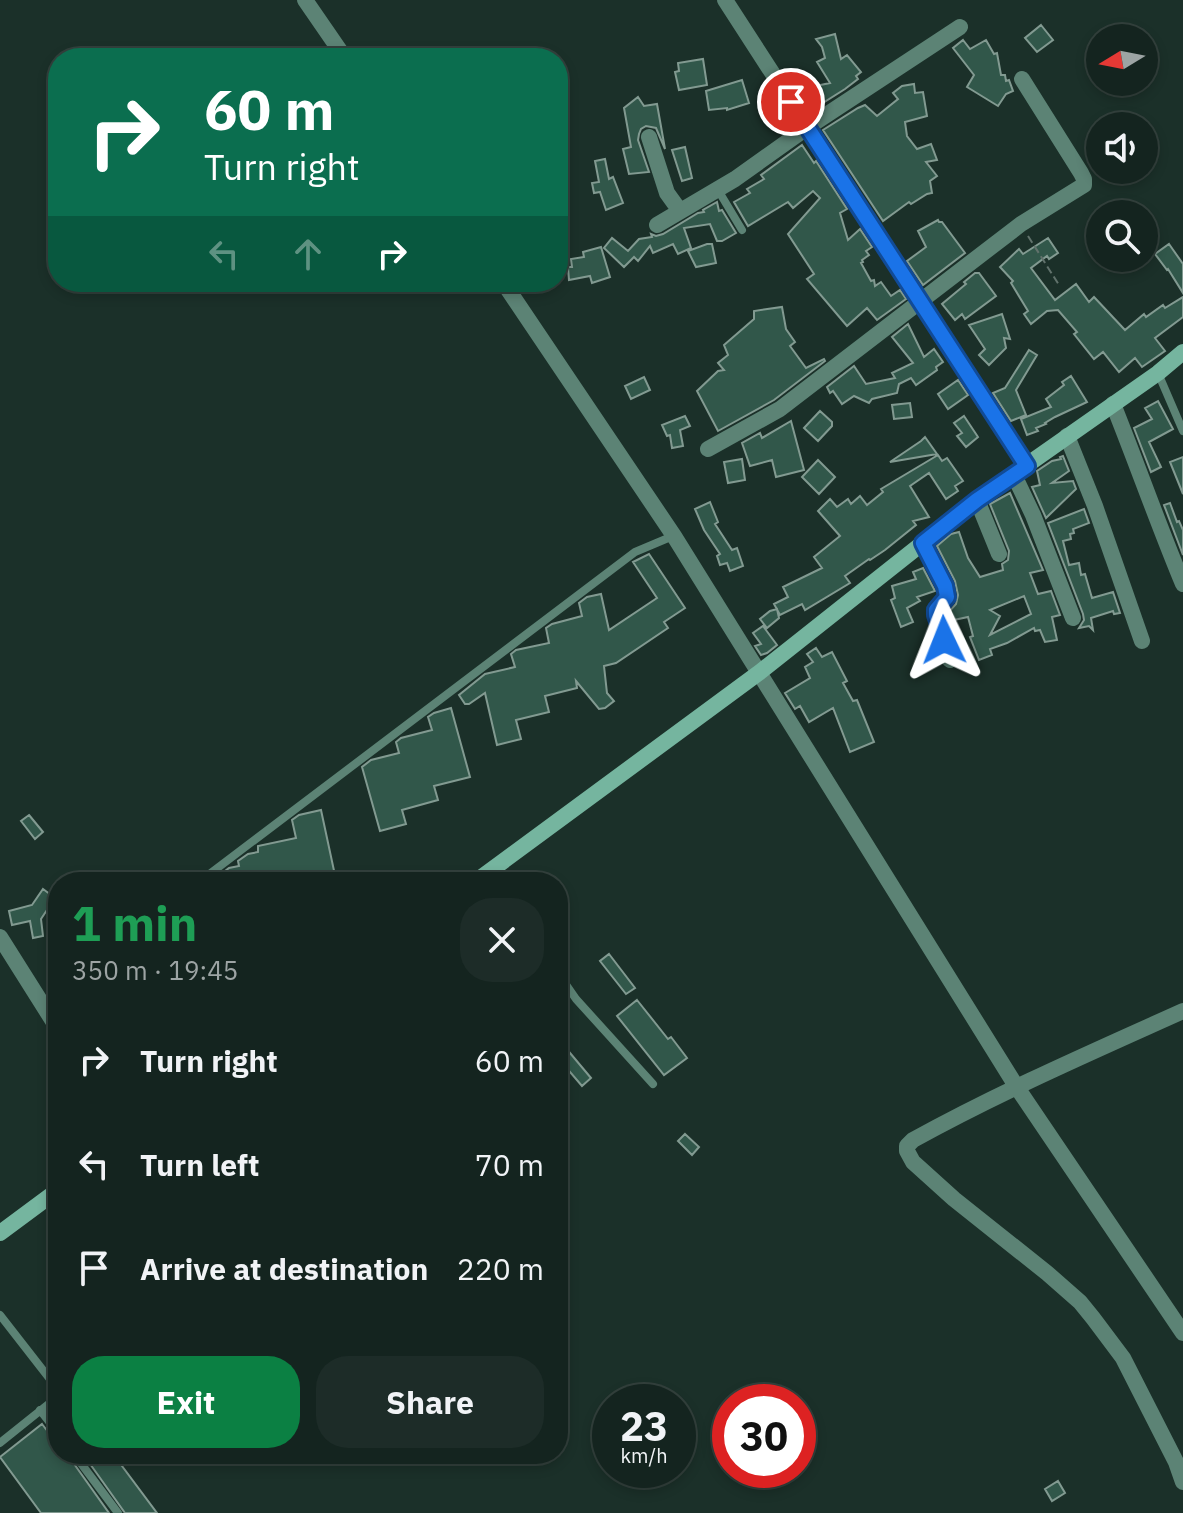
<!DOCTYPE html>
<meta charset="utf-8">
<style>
body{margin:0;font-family:"IBM Plex Sans",sans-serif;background:#1d2c28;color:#f1f3f6;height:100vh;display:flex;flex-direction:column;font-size:30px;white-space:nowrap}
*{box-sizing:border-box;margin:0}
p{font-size:26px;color:#9da4a4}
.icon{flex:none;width:44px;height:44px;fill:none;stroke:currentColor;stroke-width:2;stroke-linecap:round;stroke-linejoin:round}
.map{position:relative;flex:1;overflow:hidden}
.panel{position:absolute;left:48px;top:872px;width:520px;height:592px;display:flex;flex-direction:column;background:#14241f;border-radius:32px;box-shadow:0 4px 12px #0003,0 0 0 2px #33413d}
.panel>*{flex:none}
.banner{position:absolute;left:48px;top:48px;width:520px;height:244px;border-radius:32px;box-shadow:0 4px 12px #0003,0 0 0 2px #33413d;background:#0b6e4f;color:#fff;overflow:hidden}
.needle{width:52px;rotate:260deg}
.buttons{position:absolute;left:1086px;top:24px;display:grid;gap:16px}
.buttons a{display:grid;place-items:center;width:72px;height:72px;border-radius:50%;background:#14241f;box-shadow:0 4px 12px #0003,0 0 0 2px #33413d;font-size:40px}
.speed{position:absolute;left:592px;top:1384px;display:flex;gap:16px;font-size:40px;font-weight:700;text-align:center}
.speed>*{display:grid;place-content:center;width:104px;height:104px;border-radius:50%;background:#14241f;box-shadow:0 4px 12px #0003,0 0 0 2px #33413d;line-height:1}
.speed small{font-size:20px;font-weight:400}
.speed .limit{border:12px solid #d22;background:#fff;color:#111}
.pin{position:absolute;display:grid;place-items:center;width:68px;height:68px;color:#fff;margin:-34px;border:4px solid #fff;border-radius:50%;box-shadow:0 2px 8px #0007}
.me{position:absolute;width:88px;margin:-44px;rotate:358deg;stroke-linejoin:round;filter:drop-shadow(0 0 6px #0008)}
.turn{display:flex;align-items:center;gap:28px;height:168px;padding:0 24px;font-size:36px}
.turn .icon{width:104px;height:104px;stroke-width:2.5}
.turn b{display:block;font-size:56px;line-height:68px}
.lanes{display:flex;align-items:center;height:76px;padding:0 24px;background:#0003;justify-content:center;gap:40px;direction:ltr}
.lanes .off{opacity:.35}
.round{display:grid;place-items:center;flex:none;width:84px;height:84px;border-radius:32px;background:#1d2c28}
.headline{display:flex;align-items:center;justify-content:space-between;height:136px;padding:0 24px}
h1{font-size:48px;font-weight:700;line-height:60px;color:#1e9e55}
.cta{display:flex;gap:16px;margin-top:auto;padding:16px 24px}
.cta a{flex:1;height:92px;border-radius:32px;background:#0b8043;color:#fff;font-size:32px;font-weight:700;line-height:92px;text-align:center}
.cta a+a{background:#1d2c28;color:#f1f3f6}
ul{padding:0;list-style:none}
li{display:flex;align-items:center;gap:24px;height:104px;padding:0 24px}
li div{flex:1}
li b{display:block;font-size:30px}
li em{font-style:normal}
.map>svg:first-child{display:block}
</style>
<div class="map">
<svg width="1183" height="1513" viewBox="0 0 1183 1513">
<rect width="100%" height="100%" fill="#1b3029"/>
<path fill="#31574a" stroke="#829a91" stroke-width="2" fill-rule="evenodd" d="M1041 25 1053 40 1037 52 1025 38Z
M835 34 841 59 847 55 861 72 856 76 858 79 845 89 810 111 805 103 801 89 830 83 817 62 825 58 822 47 816 39Z
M963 40 970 49 986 40 994 54 997 53 1001 75H1005L1006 81 1009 80 1013 91 1006 94 998 106 967 87 974 75 953 48Z
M703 59 707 85 679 90 675 72 679 71 678 63Z
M742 80 749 103 727 110V108L709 110 706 91Z
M914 84 915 93 923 92 927 116 905 122 907 136 917 149 931 144 937 160 926 162 937 176 930 181 932 193 927 194 911 204 909 202 883 221 823 130 858 108 865 105 877 116 898 99 893 93 902 86Z
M638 97 644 106 657 104 665 149 656 128 646 126 641 129 639 134 638 140 649 172 629 174 623 149 631 147 624 108Z
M802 145 814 163 816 161 847 209 840 213 848 240 860 229 872 247 866 251 869 255 862 260 863 262 861 263 871 281 874 280 875 286 881 282 891 296 900 290 906 299 877 320 867 308 847 326 807 279 814 274 788 234 820 198 813 191 793 208 788 202 748 226 734 202 750 193 747 189 764 179 761 175Z
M685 147 692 178 682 181 672 150Z
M605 159 609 179 613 177 623 203 606 210 600 192 594 193 592 183 599 182 595 161Z
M717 202 719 211 722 210 736 233 722 241H717L710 224 684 228 691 248 678 254 673 244 653 253 650 246 638 261 634 257 624 267 604 248 612 238 628 251 639 239 652 237 651 234 656 236 663 234 698 213 704 212 703 210Z
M938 220 939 222H942L965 253 923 285 907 261 926 247 918 231Z
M1048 238 1058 253 1049 259 1047 256 1031 268 1055 300 1076 284 1089 302 1094 297 1125 330 1144 314 1146 317 1163 305 1165 308 1183 297V317L1155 338 1165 351 1142 367 1135 358 1119 372 1103 352 1094 359 1074 334 1077 332 1058 310 1047 311 1031 324 1024 314 1028 311 1011 283 1013 281 1000 267 1019 249 1023 254Z
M707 244H712L716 263 696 267 688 251Z
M1169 244 1183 264V293L1168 269 1167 270 1155 254Z
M601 247 610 277 592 283 590 276 569 280 568 267H572L571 259 584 257 583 252Z
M975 273H979L996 296 965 319 962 314 955 320 942 304 966 284 964 282Z
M782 307 786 329 795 342 790 346 806 368 824 359 825 361 774 400 718 431 697 391 718 371 724 370 718 363 728 355 724 345 754 319V311Z
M1002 314 1010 339 1004 338 1006 348 989 365 979 355 985 349 969 325Z
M908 324 924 357 934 349 943 362 936 367 937 370 916 385 911 378 899 384 897 393 872 399 869 403 854 396 842 404 833 391 830 393 827 387 854 366 866 384 895 378 892 373 913 363 892 337Z
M1029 350 1037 355 1016 390 1026 415 1011 421 993 393 1005 388Z
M1071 376 1087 402 1055 417 1045 423 1046 424 1036 428 1038 431 1027 435 1021 419 1051 407 1046 399 1064 385 1062 382Z
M644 377 650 390 631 399 625 386Z
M958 380 968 395 948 409 938 394Z
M1158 401 1173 429 1149 442 1161 467 1151 472 1134 428 1152 419 1145 408Z
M910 403 912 417 894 419 892 405Z
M820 411 832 422V426L818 441 804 428Z
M685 416 690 426 680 430 683 446 672 448 670 435 667 436 662 425Z
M964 416 978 437 966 447 957 436 962 433 954 423Z
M791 421 804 470 776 477 772 460 750 466 742 443 760 433 762 438Z
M925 437 937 454 890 462 921 441Z
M938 455 942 461 947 458 963 481 955 486 958 491 946 499 929 473 910 486 929 517 913 521 916 525 885 550 870 560 869 559 845 576 850 583 805 610 802 604 780 615 774 604 788 597 783 587 822 568 814 557 840 536 818 511 830 499 837 507 848 499 851 504 860 496 867 505 883 492 881 489Z
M1063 456 1069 471 1052 483 1073 481 1076 489 1046 518 1032 487 1040 485 1037 471 1052 461 1061 459 1060 457Z
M1183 457V494L1170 462Z
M742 459 745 480 728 483 724 462Z
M818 460 835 477 819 494 802 477Z
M1010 493 1043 570 1030 573 1038 594 1051 591 1060 615 1052 617 1057 640 1045 642 1040 630 1035 631 1034 628 1007 643 990 649 992 655 979 660 970 637 973 636 968 617 949 621 947 614 956 604 958 595 955 581 937 546 951 534 959 532 968 558 980 577 1003 570 1002 564 1008 560 1009 551 990 504ZM1024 596 1031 614 990 635 1000 616 990 610Z
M710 502 718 522 715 524 732 550 737 548 743 566 730 571 727 563 720 565 717 556 720 554 704 530 695 509Z
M1170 503 1177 522 1179 521 1183 530V555L1164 505Z
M1084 509 1089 523 1073 529 1074 533 1070 534 1071 539 1063 541 1069 565 1079 563 1081 575 1085 574 1092 598 1113 592 1120 613 1114 614 1113 611 1091 618 1093 630 1089 626 1079 628 1084 620 1083 614 1048 523Z
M649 554 685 608 664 622 668 628 616 663 604 666 607 693 614 701 605 708 599 709 576 681 577 688 545 696 549 712 516 720 521 739 497 745 485 693 469 704H465L459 695 485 674 515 667 511 654 516 650 549 643 546 628 552 624 582 616 579 603 587 597 601 594 609 630 657 598 633 562Z
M923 568 935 591 917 597 920 601 907 608 913 622 901 627 891 600 895 598 892 586 916 579 913 572Z
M777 609 779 618 767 628 760 619 770 611Z
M763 626 777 645 767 653 761 655 755 646 761 644 753 633Z
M816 648 822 657 832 652 847 681 843 683 853 701 857 700 874 742 850 752 833 708 809 722 800 706 795 709 785 693 810 678 805 667 813 662 807 654Z
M451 708 470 777 434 786 438 800 402 810 406 824 380 831 362 767 371 760 399 753 396 742 401 738 432 730 428 717 434 713Z
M321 810 336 880 326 882H221L220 875 229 868 239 866 238 861 248 854 258 852V846L296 838 292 820 299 815Z
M29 815 43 832 35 839 21 821Z
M43 889 55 898 41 919 43 936 33 938 30 921 12 925 9 911 32 905Z
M609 954 635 988 626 994 600 961Z
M637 1000 668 1039 671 1037 687 1058 664 1075 617 1016Z
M565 1047 591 1078 582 1086 558 1058V1053Z
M685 1134 699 1147 692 1155 678 1141Z
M42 1424 52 1437 58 1440V1454H67L109 1513H41L0 1457Z
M83 1454H113L157 1513H125Z
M1058 1481 1065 1493 1052 1501 1045 1489Z"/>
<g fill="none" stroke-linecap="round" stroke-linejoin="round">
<path stroke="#61726c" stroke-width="2" stroke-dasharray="8 4" stroke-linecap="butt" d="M1028 236 1059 285"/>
<path stroke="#5c8375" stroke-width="8" d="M718 190 742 230
M1158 373 1183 431
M199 882 635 552 673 536
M558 973 576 999 653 1084
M0 1315 53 1383 56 1398 0 1443
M40 1410 58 1433
M74 1454 118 1513"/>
<path stroke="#5c8375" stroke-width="16" d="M305 0 345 58
M725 0 1027 466
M649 137 667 193 680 211
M657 225 735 179 808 127 960 27
M503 282 674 536 1016 1086 1183 1333
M1113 404C1137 464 1158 524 1183 584
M1067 436 1095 506 1142 641
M708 449 780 409 1021 224 1084 185V179L1081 173 1022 79
M1014 475 1033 515 1073 618
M977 500 999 554
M923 543 945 586 947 597 936 610V615L950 660
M0 937 58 1029
M1183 1011C1092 1052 1000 1092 913 1140L907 1146V1151L913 1162 954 1199 1047 1273 1080 1302 1093 1318 1123 1358 1176 1462 1183 1482"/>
<path stroke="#75b59f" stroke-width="16" d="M475 882 760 672 977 500 1158 373 1183 352
M0 1233 58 1190"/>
</g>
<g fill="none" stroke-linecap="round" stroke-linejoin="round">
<defs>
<path id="route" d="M791 102 1027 466 977 500 923 543 945 586 947 597 936 610V615L944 640"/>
</defs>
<use href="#route" stroke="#114b97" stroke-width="20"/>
<use href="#route" stroke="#1a73e8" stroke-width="14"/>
</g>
</svg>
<div class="buttons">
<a><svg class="needle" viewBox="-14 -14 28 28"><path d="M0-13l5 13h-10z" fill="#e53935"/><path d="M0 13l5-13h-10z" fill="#9da4a4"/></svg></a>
<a><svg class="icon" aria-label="sound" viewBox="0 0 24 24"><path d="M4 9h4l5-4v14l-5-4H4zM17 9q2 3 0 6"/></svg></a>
<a><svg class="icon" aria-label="search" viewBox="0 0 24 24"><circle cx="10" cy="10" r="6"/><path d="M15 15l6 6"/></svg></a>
</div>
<div class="speed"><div>23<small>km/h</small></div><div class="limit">30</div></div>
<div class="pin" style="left:791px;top:102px;background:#d93025"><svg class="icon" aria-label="arrive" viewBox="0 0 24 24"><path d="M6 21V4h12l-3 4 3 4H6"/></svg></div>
<svg class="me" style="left:944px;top:640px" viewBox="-20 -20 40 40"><path d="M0-17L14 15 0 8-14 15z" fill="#1a73e8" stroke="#fff" stroke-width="4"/></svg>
<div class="banner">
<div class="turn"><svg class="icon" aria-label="right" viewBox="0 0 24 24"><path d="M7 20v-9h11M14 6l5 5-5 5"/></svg><div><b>60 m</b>Turn right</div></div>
<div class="lanes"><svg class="icon off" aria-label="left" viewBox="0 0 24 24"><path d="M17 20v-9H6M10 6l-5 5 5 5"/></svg><svg class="icon off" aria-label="ahead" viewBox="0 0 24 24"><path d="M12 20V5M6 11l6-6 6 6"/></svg><svg class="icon" aria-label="right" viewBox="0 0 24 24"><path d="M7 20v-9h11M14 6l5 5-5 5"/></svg></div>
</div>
<section class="panel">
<div class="headline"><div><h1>1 min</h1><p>350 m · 19:45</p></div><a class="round"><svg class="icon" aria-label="close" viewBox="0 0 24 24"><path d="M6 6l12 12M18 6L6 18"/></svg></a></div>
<ul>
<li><svg class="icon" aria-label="right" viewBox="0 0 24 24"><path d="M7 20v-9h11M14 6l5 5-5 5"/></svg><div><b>Turn right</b></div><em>60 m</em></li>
<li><svg class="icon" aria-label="left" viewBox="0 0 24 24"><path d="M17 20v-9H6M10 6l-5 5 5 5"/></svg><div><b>Turn left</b></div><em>70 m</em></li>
<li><svg class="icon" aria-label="arrive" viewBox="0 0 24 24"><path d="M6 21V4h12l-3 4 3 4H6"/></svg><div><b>Arrive at destination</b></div><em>220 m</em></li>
</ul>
<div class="cta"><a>Exit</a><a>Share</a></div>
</section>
</div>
